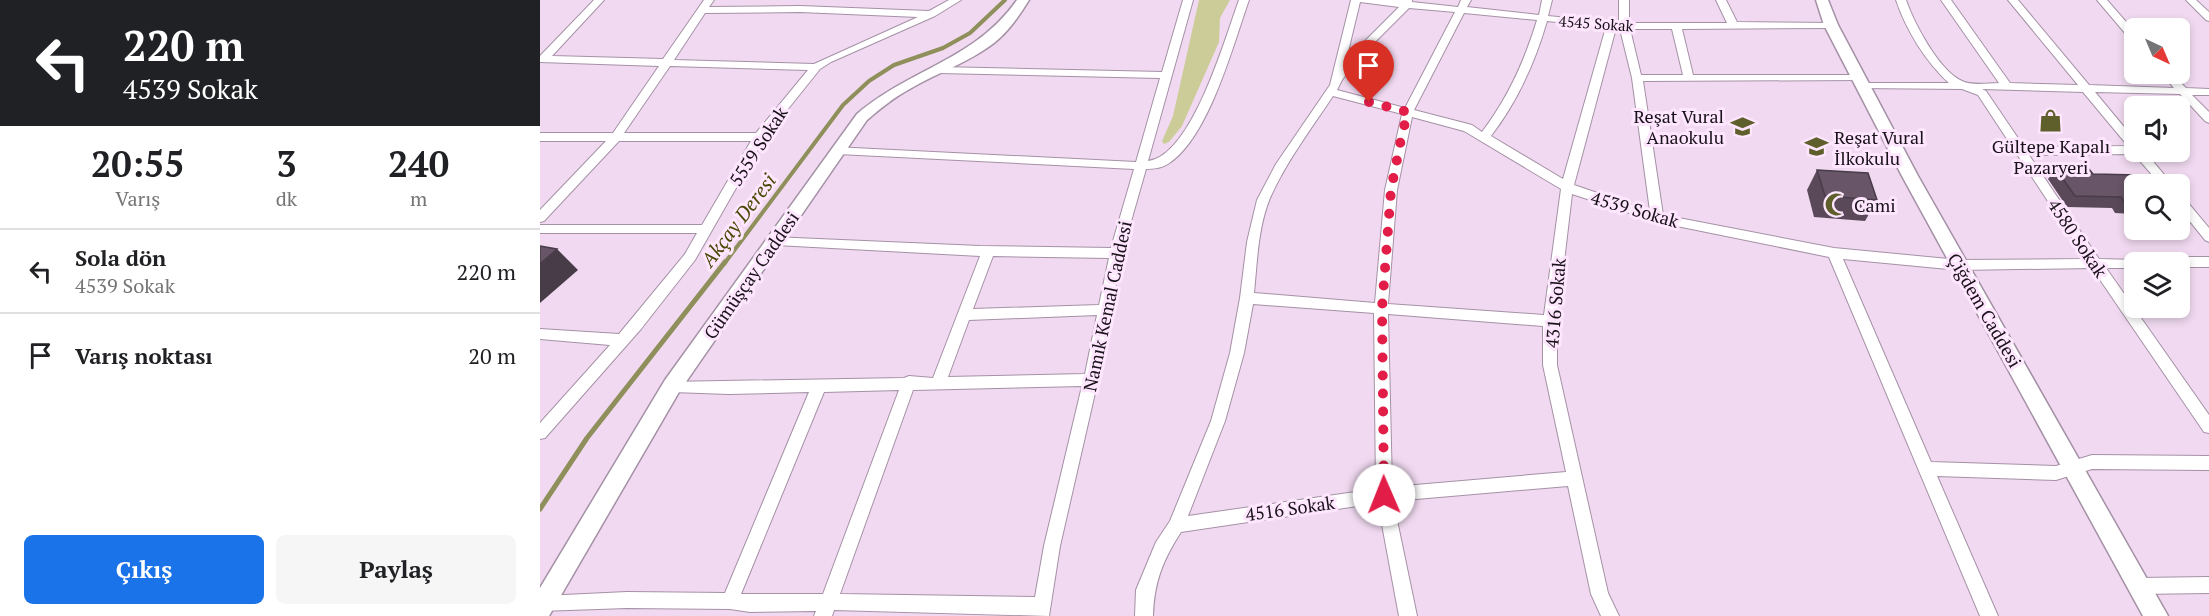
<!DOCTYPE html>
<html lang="tr">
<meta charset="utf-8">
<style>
body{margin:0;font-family:"PT Serif",serif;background:#f6f6f6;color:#202124;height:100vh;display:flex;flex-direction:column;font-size:22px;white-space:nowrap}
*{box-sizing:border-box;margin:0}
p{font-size:20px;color:#757577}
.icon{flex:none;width:33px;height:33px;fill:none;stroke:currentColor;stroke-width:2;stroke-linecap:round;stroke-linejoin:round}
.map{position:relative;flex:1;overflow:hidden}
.panel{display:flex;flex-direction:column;background:#fff;width:540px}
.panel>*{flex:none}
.guide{background:#202124;color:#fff;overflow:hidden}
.needle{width:39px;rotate:136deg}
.buttons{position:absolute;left:1584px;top:18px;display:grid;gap:12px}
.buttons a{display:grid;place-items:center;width:66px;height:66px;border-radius:9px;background:#fff;box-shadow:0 3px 9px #0003;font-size:30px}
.pin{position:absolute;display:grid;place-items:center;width:51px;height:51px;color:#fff;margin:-62px -26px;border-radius:50% 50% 50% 0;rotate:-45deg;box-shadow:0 0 6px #0007}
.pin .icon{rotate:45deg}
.me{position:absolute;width:66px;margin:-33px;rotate:359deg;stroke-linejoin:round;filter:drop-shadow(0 0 4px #0008)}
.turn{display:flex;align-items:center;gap:21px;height:126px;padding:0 24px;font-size:27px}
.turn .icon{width:78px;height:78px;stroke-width:2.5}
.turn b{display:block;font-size:42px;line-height:51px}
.eta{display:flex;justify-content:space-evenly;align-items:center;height:102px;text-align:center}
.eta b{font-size:36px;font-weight:600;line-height:42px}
.button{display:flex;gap:12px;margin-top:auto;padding:12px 24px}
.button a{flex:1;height:69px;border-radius:9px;background:#1a73e8;color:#fff;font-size:24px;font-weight:600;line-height:69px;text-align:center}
.button a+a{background:#f6f6f6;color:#202124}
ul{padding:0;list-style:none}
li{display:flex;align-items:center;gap:18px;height:84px;padding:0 24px;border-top:2px solid #e0e0e0}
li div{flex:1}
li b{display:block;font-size:22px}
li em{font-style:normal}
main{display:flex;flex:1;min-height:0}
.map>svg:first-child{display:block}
</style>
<main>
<section class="panel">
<div class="guide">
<div class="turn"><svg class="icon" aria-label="left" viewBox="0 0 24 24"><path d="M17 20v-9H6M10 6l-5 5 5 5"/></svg><div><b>220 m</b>4539 Sokak</div></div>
</div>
<div class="eta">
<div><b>20:55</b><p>Varış</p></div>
<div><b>3</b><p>dk</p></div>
<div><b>240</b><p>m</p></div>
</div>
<ul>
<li><svg class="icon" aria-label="left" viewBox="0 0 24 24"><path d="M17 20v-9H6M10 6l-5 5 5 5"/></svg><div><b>Sola dön</b><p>4539 Sokak</p></div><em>220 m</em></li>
<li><svg class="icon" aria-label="arrive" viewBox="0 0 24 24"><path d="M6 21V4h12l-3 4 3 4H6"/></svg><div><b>Varış noktası</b></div><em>20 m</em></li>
</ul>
<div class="button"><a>Çıkış</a><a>Paylaş</a></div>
</section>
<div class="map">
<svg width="1669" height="616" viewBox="0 0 1669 616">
<rect width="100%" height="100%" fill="#f1daf1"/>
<path fill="#cbcc98" d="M659 0H690L680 18 679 42 642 126 629 142 624 144 622 141 633 116Z"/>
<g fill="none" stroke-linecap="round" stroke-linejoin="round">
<path stroke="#8e8f5a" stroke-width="4" d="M184 264 303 105 329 81 354 65 403 48 430 33 465 0"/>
<path stroke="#8e8f5a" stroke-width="5" d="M0 509 47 438 185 262"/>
<defs>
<path id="street" d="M54 0H64L12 56 123 59 164 0H174L169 7 260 6 389 11 409 0H421L395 16 291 62 280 69 224 139 155 260 101 329 5 438 0 439V423L70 345 0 339V329L79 334 145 254 157 233H0V225H162L211 141H79L4 221 0 222V210L66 141H0V133H73L119 66 0 62V56ZM260 12 378 17 274 64 134 60 165 13ZM130 66 268 70 216 133H84Z
M643 0H653L608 161C652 156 685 38 699 0H709C693 45 669 138 628 164 622 168 613 169 606 169L582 253 558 380 520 546 509 616 294 610 292 616H274L276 611 210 612 190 609 87 608 0 611V597L3 596 87 592 185 593 269 392 189 394 132 392 127 390 125 386 127 382 364 378 369 376 393 378 440 256 236 245 232 243 230 240 232 237 440 246 571 248 594 169 298 154 292 150 294 147 596 162 620 78 399 73 394 70 399 67 622 72ZM453 256 569 258 559 305 433 309ZM557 315 545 374 408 377 429 320ZM542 386 504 546 495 597 300 594 373 390ZM359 390 283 594H201L284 392Z
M811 0H872V2L918 7 921 0H931L927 7 999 15 1002 0H1012L1008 16 1079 23V0H1089V23H1187L1176 0H1186L1197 22 1295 23 1296 25 1291 28 1142 29 1153 75H1318L1323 78 1322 80 1103 81 1123 215 1294 248 1419 260 1546 259 1438 95 1422 89 1319 88 1318 86 1323 83H1409C1386 62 1366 30 1356 0H1366C1374 23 1399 71 1422 81 1432 86 1448 83 1459 83L1401 0H1411L1470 83 1538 85 1468 0H1478L1549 85 1634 88 1622 74H1632L1646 88 1669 89V95H1652L1669 112V123L1665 121 1640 94 1555 92 1594 139V152H1605L1632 184H1620L1594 154 1489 155 1559 259 1599 260 1600 262H1594V268H1566L1669 415V433L1664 432 1552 268 1419 270 1303 259 1391 462 1516 466 1552 455 1669 456V470L1552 469 1516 480 1397 476 1458 616H1440L1289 257 1117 222 1032 194 1017 321V365L1068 593 1079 616H1061L1051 594 1028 486 853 501 877 616H859L838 503 641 532C623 560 614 582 613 616H595L596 590 616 542 630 521 671 421 690 353 700 298 707 242 717 200 736 164 790 85ZM820 2 859 7 806 60ZM869 8 915 12 865 108 797 90 802 80 817 60ZM924 13 997 20C985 60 968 98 942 132L932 125 874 110ZM1007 21 1066 27 1023 179 951 136C977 102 995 63 1007 21ZM1076 28 1080 29 1092 78 1110 211 1034 185ZM1090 29H1132L1143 75H1101ZM1442 89 1543 92 1588 146 1484 147 1446 91ZM793 96 862 114 845 190 835 303 714 293C717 263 718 227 730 198 746 162 771 129 793 96ZM872 117 924 131 1021 189 1004 315 848 304 857 190ZM713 304 834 313 836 489 648 516 685 421 704 353ZM848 314 1003 326V365L1026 472 852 487Z
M1557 0H1567L1594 31V40L1590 39Z
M1646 0H1656L1669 12V21L1666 20Z
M1640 197 1644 198 1669 228V242L1665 240 1640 209Z
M1633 257H1669V267H1640V262H1627L1628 259Z
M1669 577V593L1599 594 1593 592 1591 586 1593 580 1599 578Z"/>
<path id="secondary" d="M477 0H489C479 16 469 31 454 43 428 63 396 73 368 90 353 98 340 109 327 120L139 392 9 616H0V588L125 380 317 114C371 68 435 60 477 0Z
M1276 0H1288L1298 25 1378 176 1628 616H1603L1362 176 1284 25Z"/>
</defs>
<use href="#street" stroke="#a591a6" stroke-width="2"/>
<use href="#secondary" stroke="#a591a6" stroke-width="3"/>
<use href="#street" fill="#fff" fill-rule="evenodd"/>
<use href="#secondary" fill="#fff" fill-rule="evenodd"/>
</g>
<path fill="#594959" d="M1516 169 1553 174 1594 184V214L1575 213 1572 208 1527 207 1508 179Z
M1277 170 1337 200 1325 221 1274 217 1267 190Z"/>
<path fill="#493c49" d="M17 249 38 270 0 303V264Z"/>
<path fill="#685568" stroke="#493c49" stroke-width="1.5" d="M1516 169H1549L1553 174 1599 175 1606 184H1594V203L1584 202 1581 197 1535 196Z
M1277 170 1328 173 1337 200 1285 196Z
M0 246 17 249 0 264Z"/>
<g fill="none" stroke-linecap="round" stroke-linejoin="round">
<path stroke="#e11d48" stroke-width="10" stroke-dasharray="0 18" d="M829 102 868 112 862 134 851 190 842 308 844 495"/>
</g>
<defs>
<symbol id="shop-bare" viewBox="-9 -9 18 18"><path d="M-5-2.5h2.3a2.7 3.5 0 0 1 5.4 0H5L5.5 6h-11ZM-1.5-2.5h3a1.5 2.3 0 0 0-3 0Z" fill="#5f5f2c" stroke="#fee7fe" stroke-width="2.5" paint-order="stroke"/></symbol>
<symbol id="school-bare" viewBox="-9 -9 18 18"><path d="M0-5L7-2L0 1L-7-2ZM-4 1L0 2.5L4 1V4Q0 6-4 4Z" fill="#5f5f2c" stroke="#fee7fe" stroke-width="2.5" paint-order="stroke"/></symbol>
<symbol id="mosque-bare" viewBox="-9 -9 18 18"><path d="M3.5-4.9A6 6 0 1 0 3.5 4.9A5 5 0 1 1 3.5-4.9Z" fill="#5f5f2c" stroke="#fee7fe" stroke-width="2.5" paint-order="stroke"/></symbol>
</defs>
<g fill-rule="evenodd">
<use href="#shop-bare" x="1494" y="104" width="33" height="33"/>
<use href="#school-bare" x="1186" y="110" width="33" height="33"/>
<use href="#school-bare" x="1260" y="130" width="33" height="33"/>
<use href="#mosque-bare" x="1280" y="188" width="33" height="33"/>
</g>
<g text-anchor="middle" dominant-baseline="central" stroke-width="6" stroke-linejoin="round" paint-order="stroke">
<g font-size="15" fill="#191119" stroke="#fee7fe">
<text transform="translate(1056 23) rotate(4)">4545 Sokak</text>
</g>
<g font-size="18" fill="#191119" stroke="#fee7fe" text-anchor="start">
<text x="1184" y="116" text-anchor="end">Reşat Vural<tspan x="1184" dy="21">Anaokulu</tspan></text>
<text x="1294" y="137">Reşat Vural<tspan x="1294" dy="21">İlkokulu</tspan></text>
<text x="1511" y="146" text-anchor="middle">Gültepe Kapalı<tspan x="1511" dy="21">Pazaryeri</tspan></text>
<text x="1314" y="205">Cami</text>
</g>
<g font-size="18" fill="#191119" stroke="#fee7fe">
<text transform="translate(218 146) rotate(-57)">5559 Sokak</text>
<text transform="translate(1095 209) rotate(16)">4539 Sokak</text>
<text transform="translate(1538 238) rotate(56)">4580 Sokak</text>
<text transform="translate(211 275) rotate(-55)">Gümüşçay Caddesi</text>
<text transform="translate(1015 303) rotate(-85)">4316 Sokak</text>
<text transform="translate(567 306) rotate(-78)">Namık Kemal Caddesi</text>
<text transform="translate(1445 310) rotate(60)">Çiğdem Caddesi</text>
<text transform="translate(750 508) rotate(-8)">4516 Sokak</text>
</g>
<g font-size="20" font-style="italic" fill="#494905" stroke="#fee7fe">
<text transform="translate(198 220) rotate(-53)">Akçay Deresi</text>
</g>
</g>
</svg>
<div class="buttons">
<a><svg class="needle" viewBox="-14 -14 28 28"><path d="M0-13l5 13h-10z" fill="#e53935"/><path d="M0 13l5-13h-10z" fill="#757577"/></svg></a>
<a><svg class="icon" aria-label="sound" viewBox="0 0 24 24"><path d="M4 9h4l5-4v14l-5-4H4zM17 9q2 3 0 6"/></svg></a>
<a><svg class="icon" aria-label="search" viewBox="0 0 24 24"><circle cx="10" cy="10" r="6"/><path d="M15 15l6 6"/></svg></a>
<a><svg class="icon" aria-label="layers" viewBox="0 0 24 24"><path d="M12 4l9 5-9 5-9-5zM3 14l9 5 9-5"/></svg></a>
</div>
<div class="pin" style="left:829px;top:102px;background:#d93025"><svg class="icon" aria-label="arrive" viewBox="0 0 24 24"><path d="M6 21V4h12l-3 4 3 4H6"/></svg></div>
<svg class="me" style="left:844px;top:495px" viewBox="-20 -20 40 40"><circle r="19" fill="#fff"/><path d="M0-13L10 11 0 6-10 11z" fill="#e11d48"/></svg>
</div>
</main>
